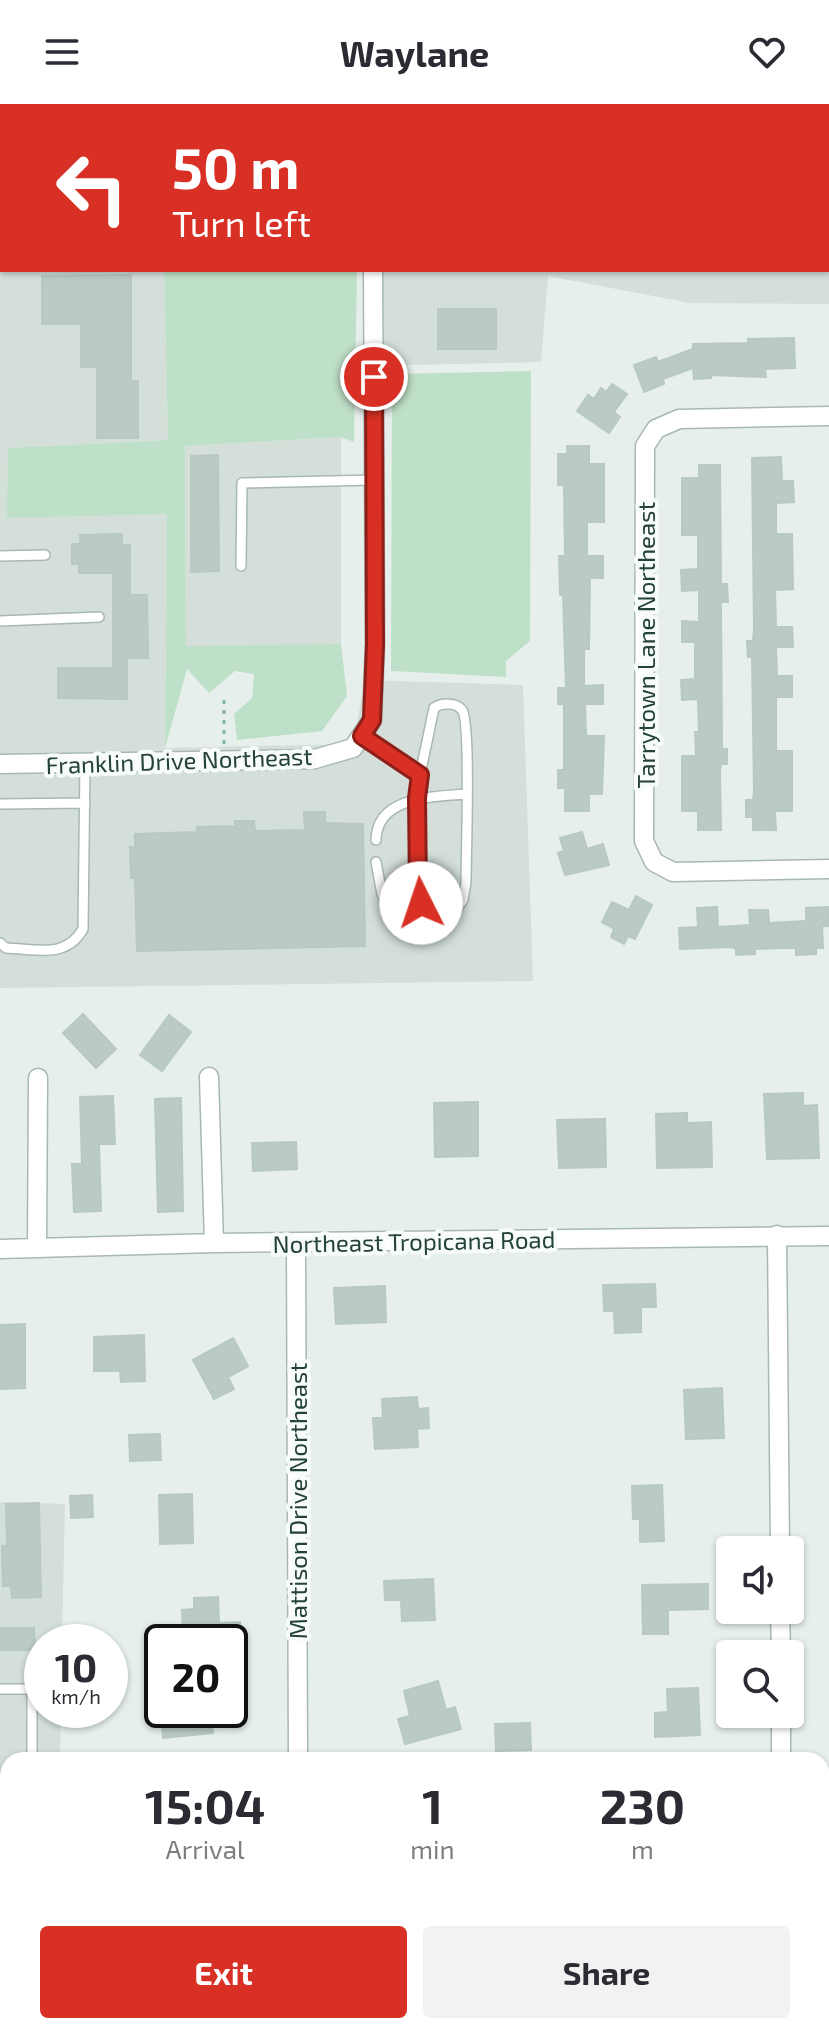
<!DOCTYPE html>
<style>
body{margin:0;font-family:"Exo 2",sans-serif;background:#f2f2f3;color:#2b2b33;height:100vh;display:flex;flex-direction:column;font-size:30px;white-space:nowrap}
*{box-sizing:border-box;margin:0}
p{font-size:26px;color:#7c7c81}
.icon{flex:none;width:44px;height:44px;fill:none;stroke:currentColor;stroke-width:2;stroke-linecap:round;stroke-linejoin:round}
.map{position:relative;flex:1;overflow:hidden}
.details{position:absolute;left:0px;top:1648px;width:830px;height:282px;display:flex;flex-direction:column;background:#fff;border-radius:24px 24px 0 0;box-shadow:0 2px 6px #0004}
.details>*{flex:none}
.hud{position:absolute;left:0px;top:0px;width:830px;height:168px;box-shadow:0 2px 6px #0004;background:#d93025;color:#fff;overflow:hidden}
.buttons{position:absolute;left:716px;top:1432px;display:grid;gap:16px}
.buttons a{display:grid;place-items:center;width:88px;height:88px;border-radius:8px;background:#fff;box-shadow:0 2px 6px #0004;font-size:40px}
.speed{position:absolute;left:24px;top:1520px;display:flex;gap:16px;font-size:40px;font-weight:700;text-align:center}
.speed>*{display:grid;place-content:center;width:104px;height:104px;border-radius:50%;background:#fff;box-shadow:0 2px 6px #0004;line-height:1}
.speed small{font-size:20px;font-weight:400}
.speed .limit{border:4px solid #111;border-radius:12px;background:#fff;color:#111}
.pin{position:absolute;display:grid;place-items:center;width:68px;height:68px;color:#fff;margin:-34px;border:4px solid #fff;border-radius:50%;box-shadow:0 2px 8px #0007}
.me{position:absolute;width:88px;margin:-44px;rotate:356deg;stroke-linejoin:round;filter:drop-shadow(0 0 6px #0008)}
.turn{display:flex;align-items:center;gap:28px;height:168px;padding:0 40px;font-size:36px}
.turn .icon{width:104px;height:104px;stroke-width:2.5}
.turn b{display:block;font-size:56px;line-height:68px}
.eta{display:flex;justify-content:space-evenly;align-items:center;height:136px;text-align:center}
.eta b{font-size:48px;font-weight:700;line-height:56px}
.button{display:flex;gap:16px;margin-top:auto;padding:16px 40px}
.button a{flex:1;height:92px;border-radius:8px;background:#d93025;color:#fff;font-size:32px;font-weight:700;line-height:92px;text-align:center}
.button a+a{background:#f2f2f3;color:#2b2b33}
header{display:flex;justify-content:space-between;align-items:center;height:104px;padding:0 40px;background:#fff;font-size:36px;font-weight:700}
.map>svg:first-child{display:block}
</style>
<header><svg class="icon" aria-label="menu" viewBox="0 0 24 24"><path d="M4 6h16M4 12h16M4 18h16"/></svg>Waylane<svg class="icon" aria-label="heart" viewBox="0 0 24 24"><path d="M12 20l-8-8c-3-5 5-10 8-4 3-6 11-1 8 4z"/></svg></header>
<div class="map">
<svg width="829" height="1929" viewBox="0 0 829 1929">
<rect width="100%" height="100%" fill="#e6efeb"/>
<path fill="#d4dfda" d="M0 0H201L2 2V166H164L168 336 9 344 167 410 165 644 353 640 365 576 523 581 533 877 0 884Z
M372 0H829V200L690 199 548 172 541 258 369 262 371 166H828V2Z
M341 333V540L186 543 185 342Z
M0 1398 65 1400 62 1538H42V1606H61L60 1656H8V1865H0Z"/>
<path fill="#bfe0c8" d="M164 166H357L354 338 341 333 185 342 186 542 341 540 347 592 322 627 237 636 234 610 252 594 254 570 235 567 209 589 187 565 165 644 167 410 7 414 8 344 168 336Z
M531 267 530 537 506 557V573L391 567 392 270Z"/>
<path fill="#8ec9d4" d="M122 1922H543V1929H122Z"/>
<path fill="#bbcac4" stroke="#b8c9c2" stroke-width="2" d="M131 171V277H138V334H97V263H81V220H42V172Z
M438 205H496V245H438Z
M794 234 795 264 765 265 766 273 711 271V274L694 275 693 264 663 275 664 280 644 288 634 261 656 253 658 258 693 245V240L748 239V235Z
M612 280 627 290 614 308 620 313 609 329 577 307 588 291 594 295 601 284 606 288Z
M567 342H589V360H604V418H587V452H603V474H590L589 545H584V582L603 581V600H585L586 632H604L602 690H589V707H565V684H558V666H564V600H558V584H566L563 491H560L559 452H565L564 381H558V350H567Z
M218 351 219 467 191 468V352Z
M781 353 782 377H793L794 398 776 399V430H792L793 485 775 486 776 523H792L793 543H776L777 572H792V593H776V647H792V707H775L776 726H753V713H746V696H753L754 688 752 553H748L747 537H753L754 524 752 354Z
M699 361H720L721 480H727L728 498H721L722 645H727V660H721L720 667 721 726H698V707H682V652H696L695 628H699L698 595 682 596 681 576 695 575V538H682V517L699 518V486L682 487 681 466 698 465V431H682V374H699Z
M122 430V441H130V491H147L148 554H127V595L58 594V564H113V469H79V460H72V440H80V431Z
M304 708H325V719L363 720 365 842 137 847 135 774H131L130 743 135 744V730L197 728V723L235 722V717H254L255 727 305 726Z
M582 728 587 745 603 740 609 761 565 771 558 749 564 747 560 734Z
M636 792 652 801 635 835 628 832 624 840 611 833 614 825 602 818 612 798 629 806Z
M717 803 718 823 750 821 749 806H768L769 819 806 817V804L828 803 829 822H822L823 844H816V850L796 851V844H784L755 845V850L736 851V845L732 843 680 845 679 824 698 823 697 804Z
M83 910 116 945 96 964 63 929Z
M169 911 191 928 162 967 140 951Z
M803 989V1002L817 1001 819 1054 767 1055 764 990Z
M113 992 115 1040H99L101 1107 74 1108 72 1060H82L80 993Z
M181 994 183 1107 158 1108 155 995Z
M478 998V1052L435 1053 434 999Z
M687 1009V1019L711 1018 712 1063 657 1064 656 1010Z
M605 1015 606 1063 559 1064 557 1016Z
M296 1038 297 1065 253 1067 252 1039Z
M655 1180 656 1203H641V1228L615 1229 614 1207H604L603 1181Z
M385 1182 386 1218 336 1220 334 1184Z
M25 1220V1284L0 1285V1221Z
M144 1231 145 1277 121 1278 120 1267H94V1233Z
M233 1234 248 1262 228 1273 234 1285 214 1295 193 1256Z
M722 1284 724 1334 686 1335 684 1286Z
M417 1293 418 1305 428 1304 429 1324 417 1325 418 1343 375 1345 373 1314H383L382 1295Z
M160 1330 161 1356 130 1357 129 1331Z
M662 1381 664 1437 640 1438V1415H633L632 1382Z
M192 1390 193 1439 160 1440 159 1391Z
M92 1391 93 1413 71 1414 70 1392Z
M39 1399 41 1493 12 1494 11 1482H3L2 1442H7L6 1400Z
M433 1475 435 1516 402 1517 401 1496H385L384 1477Z
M708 1480V1505L668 1506V1530H643L642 1481Z
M218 1493 219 1519 240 1518 241 1538H183L182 1506 194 1505V1494Z
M0 1524H34L35 1546H0Z
M438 1577 446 1606 455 1603 461 1625 405 1640 398 1615 410 1612 404 1587Z
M698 1584 700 1631 655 1633V1609L668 1608 667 1585Z
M161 1606H211L213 1629 163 1634Z
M530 1619 531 1646 496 1647 495 1620Z"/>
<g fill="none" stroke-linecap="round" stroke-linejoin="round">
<defs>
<path id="service" d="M650 0V2
M789 0V2
M567 2V0
M828 57H829
M828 125H829
M0 452 45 451
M241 462 242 379 374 376
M0 517 99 513
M362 632 420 671 417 694 418 787 421 799 430 806 457 804 463 796 466 778C466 754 471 617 462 606 456 598 441 599 434 604L420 671
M0 700 85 699
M376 736C377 692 433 693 466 690
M376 758 382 790 390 802 408 805 421 799
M0 839 6 844C37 845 66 855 83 825L85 659
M0 1585H32V1656
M0 1853 8 1854"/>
<path id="minor" d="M372 0V2
M829 312 679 315 656 325 645 342 644 737 654 758 673 768 829 765
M0 660 315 655 353 644 372 616 375 540 373 166
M209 973 214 1139
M777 1131 780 1446
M296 1138 298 1656
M37 1144 38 974
M0 1145 214 1139 829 1132
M780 1506 781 1550
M781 1610V1656
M783 1922 784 1929"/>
</defs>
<use href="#service" stroke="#a8b8b2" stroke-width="12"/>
<use href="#minor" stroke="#a8b8b2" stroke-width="21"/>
<path stroke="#86b3a5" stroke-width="3" stroke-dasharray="4 6" stroke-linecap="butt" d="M224 640V591"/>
<use href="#service" stroke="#fff" stroke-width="9"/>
<use href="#minor" stroke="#fff" stroke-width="18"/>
</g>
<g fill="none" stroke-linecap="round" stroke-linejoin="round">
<defs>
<path id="route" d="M374 273 375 540 372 616 362 632 420 671 417 694 418 787 421 799"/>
</defs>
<use href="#route" stroke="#8d1f18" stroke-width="20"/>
<use href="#route" stroke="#d93025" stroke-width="14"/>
</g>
<g text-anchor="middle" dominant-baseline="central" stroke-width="8" stroke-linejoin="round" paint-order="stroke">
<g font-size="24" fill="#24423a" stroke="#f7fbf9">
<text transform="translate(645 541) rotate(-90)">Tarrytown Lane Northeast</text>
<text transform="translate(179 656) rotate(-2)">Franklin Drive Northeast</text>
<text transform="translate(414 1137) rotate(-1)">Northeast Tropicana Road</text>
<text transform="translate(297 1397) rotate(-90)">Mattison Drive Northeast</text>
</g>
</g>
</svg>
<div class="buttons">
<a><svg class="icon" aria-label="sound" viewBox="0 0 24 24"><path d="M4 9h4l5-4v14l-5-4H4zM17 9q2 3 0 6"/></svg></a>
<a><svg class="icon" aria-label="search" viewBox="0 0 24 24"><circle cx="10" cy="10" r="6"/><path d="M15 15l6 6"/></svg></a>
</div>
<div class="speed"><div>10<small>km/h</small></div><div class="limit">20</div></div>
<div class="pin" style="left:374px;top:273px;background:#d93025"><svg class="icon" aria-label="arrive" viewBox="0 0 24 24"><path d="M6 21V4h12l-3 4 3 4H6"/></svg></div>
<svg class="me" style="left:421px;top:799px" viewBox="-20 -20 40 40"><circle r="19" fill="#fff"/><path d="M0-13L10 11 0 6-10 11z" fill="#d93025"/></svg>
<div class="hud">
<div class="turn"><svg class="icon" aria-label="left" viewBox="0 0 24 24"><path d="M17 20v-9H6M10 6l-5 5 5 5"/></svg><div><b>50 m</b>Turn left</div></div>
</div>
<section class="details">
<div class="eta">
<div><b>15:04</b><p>Arrival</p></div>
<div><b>1</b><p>min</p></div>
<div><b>230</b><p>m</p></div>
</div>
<div class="button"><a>Exit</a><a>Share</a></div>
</section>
</div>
